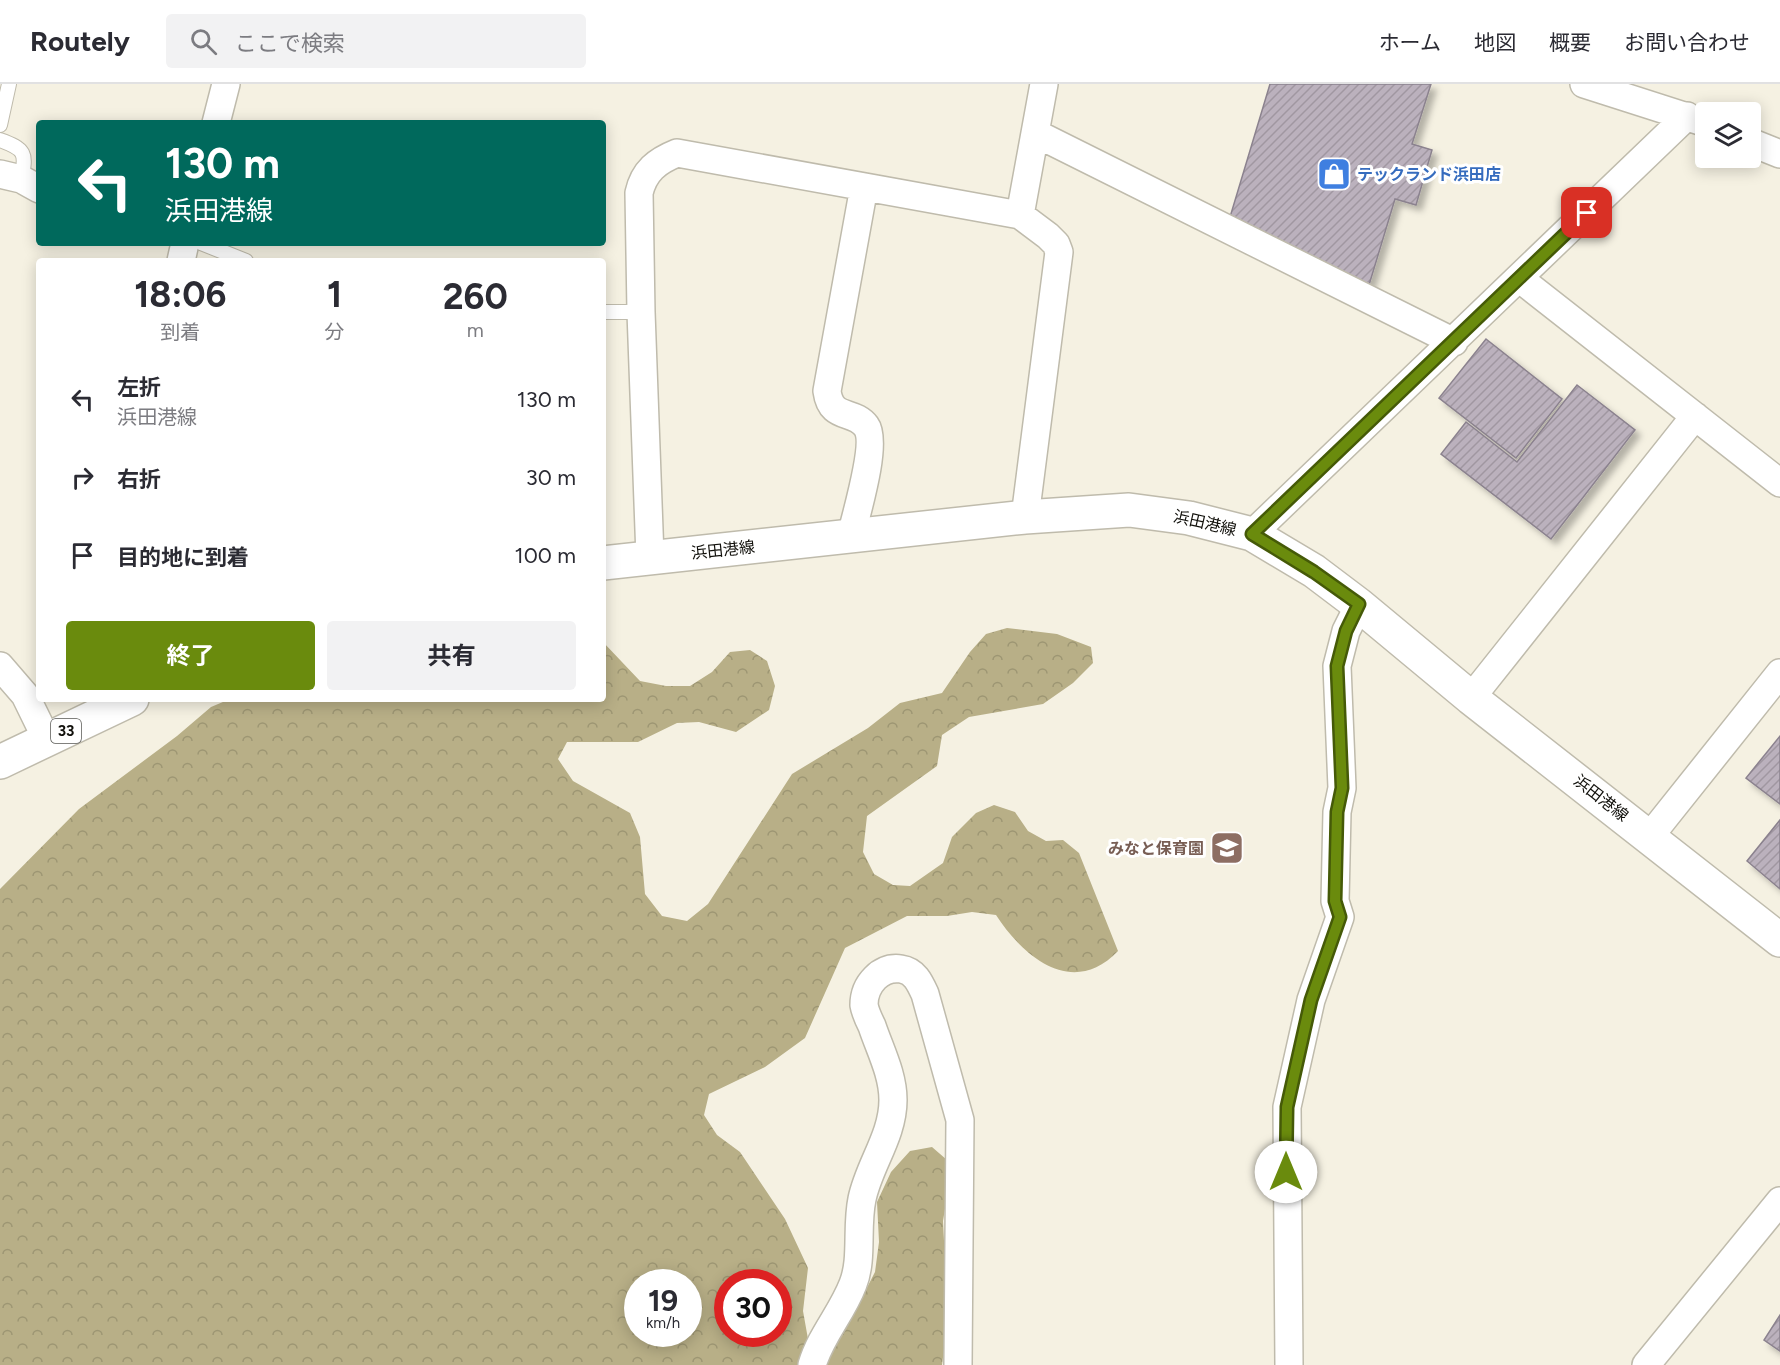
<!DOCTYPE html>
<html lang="ja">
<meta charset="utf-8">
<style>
body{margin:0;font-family:Figtree,"Noto Sans JP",sans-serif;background:#f2f2f3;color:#2b2b33;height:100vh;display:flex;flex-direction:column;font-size:22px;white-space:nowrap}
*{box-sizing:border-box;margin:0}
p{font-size:20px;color:#7c7c81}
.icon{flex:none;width:33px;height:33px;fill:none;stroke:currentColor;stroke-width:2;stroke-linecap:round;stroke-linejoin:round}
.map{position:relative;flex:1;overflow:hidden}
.panel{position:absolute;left:36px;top:174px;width:570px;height:444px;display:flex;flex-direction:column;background:#fff;border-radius:6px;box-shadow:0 3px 15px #0003}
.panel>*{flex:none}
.top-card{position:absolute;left:36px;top:36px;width:570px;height:126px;border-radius:6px;box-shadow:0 3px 15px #0003;background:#00695c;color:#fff;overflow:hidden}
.controls{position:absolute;left:1695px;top:18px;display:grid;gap:12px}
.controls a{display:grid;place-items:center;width:66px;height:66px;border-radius:6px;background:#fff;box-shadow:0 3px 15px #0003;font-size:30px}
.speed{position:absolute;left:624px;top:1185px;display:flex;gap:12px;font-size:30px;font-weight:700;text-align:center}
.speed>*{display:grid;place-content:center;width:78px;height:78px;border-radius:50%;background:#fff;box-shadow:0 3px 15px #0003;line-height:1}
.speed small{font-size:15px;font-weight:400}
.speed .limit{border:9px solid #d22;background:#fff;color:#111}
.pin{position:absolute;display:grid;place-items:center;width:51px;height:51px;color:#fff;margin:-26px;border-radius:12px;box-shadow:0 3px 9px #0006}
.me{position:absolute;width:66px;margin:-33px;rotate:0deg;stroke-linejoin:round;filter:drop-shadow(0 0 4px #0008)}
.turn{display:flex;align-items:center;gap:21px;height:126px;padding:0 30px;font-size:27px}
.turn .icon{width:78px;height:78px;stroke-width:2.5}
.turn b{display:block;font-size:42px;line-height:51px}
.eta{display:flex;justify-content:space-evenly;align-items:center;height:102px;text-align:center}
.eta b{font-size:36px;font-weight:700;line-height:42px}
.primary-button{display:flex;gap:12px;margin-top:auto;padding:12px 30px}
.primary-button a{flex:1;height:69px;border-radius:6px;background:#6a8b0d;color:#fff;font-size:24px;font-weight:700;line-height:69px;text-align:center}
.primary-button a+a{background:#f2f2f3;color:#2b2b33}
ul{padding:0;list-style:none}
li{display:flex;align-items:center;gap:18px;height:78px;padding:0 30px}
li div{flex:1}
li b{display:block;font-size:22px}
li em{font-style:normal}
header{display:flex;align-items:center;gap:36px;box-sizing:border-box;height:84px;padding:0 30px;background:#fff;border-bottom:2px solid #e1e1e2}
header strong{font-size:28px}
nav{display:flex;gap:33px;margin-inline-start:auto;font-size:21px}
.search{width:420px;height:54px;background:#f2f2f3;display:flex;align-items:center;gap:15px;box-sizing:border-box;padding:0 21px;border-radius:6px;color:#7c7c81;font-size:22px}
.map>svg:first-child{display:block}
</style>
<header>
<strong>Routely</strong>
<div class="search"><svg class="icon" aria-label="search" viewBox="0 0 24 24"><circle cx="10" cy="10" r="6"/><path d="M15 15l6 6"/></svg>ここで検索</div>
<nav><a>ホーム</a><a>地図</a><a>概要</a><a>お問い合わせ</a></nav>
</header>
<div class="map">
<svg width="1780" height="1281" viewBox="0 0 1780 1281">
<defs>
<pattern id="forest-crowns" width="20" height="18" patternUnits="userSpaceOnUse" patternTransform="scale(1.5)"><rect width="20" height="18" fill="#b8af87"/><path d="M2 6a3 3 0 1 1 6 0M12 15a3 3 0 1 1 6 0" fill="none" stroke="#9d9673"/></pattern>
<pattern id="building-hatch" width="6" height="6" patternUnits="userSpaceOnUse" patternTransform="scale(1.5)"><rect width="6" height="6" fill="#bbb1bd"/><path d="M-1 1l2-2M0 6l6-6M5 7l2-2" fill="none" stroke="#a097a1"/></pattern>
<filter id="shadow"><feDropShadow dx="5.5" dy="5.5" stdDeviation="3" flood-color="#0004"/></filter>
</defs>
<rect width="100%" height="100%" fill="#f5f1e2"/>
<path fill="url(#forest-crowns)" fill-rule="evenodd" d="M1007 544 1057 550 1091 563 1093 579 1073 599 1043 620 969 633 942 651 937 682 867 732 863 768 874 790 893 801 910 802 943 779 952 753 976 729 994 721 1015 728 1028 747 1046 757 1063 756 1079 769 1118 867C1073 914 1024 874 996 831L972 828 947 832H907L845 864 805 954 765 983 709 1010 704 1031 717 1051 740 1068 785 1135 808 1184 803 1227 808 1255 855 1227 875 1188 879 1158 877 1118 891 1088 910 1067 932 1063 947 1076 951 1088 943 1137 948 1236 942 1281H0V805L79 725 177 652 211 623 230 615H603V558L640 597 666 602H690L712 588 730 568 750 566 767 577 775 602 769 626 736 648 699 638 677 639 638 658H567L558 675 573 697 630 729 640 753 645 810 662 832 687 837 708 820 792 690 868 644 900 619 942 609 970 568 986 550ZM638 1198H688V1250H638ZM728 1198H778V1250H728Z"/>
<path fill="url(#building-hatch)" stroke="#8b828e" stroke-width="1.5" filter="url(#shadow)" d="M1270 0H1431L1412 60 1432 66 1416 121 1395 115 1369 201 1230 133Z
M1486 255 1562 315 1516 374 1439 314Z
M1577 301 1635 346 1551 455 1441 370 1466 338 1517 378Z
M1780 652V720L1746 694Z
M1780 736V805L1747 777Z
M1780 1231V1267L1764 1256Z"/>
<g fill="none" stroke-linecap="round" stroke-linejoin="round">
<defs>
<path id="lane" d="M0 41 9 0
M0 56C25 65 27 69 21 95
M201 159 246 177
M603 228H641"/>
<path id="street" d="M1584 0 1706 39
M216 39 226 0
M1037 50 1454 258
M1750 58 1780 70
M0 90 21 95 39 105
M1020 131 1044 0
M181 177 185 159
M1520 195 1780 399
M1252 450 1687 32
M851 452C856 431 878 358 866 342 853 325 831 337 827 307L864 103
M650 473 641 228 639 109C644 87 657 77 677 69L1020 131 1048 152 1056 160 1059 168 1025 433
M0 582 25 611 47 656
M1471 614 1695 332
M1650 752 1780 589
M812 1281C821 1251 842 1229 853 1200 863 1175 856 1143 862 1115 869 1081 893 1052 893 1016 893 990 880 966 872 942 869 936 865 927 864 921 864 900 881 882 901 885 915 887 920 899 925 910L960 1036 958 1281
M1289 1281 1287 1023 1311 916 1340 833 1335 817 1337 728 1342 704 1337 582 1346 547 1359 521
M1646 1281 1780 1117"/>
<path id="primary" d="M603 479 1025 433 1129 426 1189 434 1252 450 1314 487 1359 521 1471 614 1780 856
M0 678 132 615"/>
</defs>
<use href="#lane" stroke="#bfbbac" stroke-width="16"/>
<use href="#street" stroke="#bfbbac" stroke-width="30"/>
<use href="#primary" stroke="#bfbbac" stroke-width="36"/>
<use href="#lane" stroke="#fff" stroke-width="14"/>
<use href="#street" stroke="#fff" stroke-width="27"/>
<use href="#primary" stroke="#fff" stroke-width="33"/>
</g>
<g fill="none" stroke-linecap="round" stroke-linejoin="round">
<defs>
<path id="route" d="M1286 1088 1287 1023 1311 916 1340 833 1335 817 1337 728 1342 704 1337 582 1346 547 1359 520 1314 488 1252 450 1587 129"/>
</defs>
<use href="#route" stroke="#455a08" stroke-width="15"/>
<use href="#route" stroke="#6a8b0d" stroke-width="10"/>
</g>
<defs>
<symbol id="shop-square" viewBox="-11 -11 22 22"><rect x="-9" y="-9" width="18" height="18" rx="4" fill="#3f7fe0" stroke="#fff"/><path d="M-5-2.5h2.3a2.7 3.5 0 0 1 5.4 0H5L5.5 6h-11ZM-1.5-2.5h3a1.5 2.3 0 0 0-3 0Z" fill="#fff"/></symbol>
<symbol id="school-square" viewBox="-11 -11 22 22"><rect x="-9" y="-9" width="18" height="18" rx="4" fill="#8d6e63" stroke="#fff"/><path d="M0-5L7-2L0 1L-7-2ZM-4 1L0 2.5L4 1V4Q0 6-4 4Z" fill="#fff"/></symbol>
</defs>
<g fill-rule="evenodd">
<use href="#shop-square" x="1315" y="71" width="38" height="38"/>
<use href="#school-square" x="1208" y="745" width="38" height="38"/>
</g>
<g text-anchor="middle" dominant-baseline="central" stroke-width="6" stroke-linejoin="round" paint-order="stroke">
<rect fill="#fff" stroke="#585854" stroke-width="1.5" x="51" y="635" width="30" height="24" rx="4.5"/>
<g font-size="15" font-weight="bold" fill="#11100b">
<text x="66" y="647">33</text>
</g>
<g font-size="16" font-weight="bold" fill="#366cbe" stroke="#fff" text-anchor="start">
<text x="1357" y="90">テックランド浜田店</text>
</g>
<g font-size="16" fill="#11100b" stroke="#fff">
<text transform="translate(1205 439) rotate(13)">浜田港線</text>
<text transform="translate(723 466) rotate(-6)">浜田港線</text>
<text transform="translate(1601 714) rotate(38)">浜田港線</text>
</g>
<g font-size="16" font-weight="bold" fill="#785e54" stroke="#fff" text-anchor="end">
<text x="1204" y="764">みなと保育園</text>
</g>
</g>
</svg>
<div class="controls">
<a><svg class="icon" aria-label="layers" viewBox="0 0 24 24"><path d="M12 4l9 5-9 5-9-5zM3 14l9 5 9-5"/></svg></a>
</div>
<div class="speed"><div>19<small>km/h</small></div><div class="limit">30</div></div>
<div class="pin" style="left:1587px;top:129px;background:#d93025"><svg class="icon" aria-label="arrive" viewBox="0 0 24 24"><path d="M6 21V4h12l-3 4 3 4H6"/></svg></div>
<svg class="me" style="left:1286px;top:1088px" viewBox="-20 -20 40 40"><circle r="19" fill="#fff"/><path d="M0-13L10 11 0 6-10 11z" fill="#6a8b0d"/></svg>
<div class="top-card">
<div class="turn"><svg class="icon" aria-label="left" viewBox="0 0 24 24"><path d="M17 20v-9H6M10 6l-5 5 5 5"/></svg><div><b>130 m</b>浜田港線</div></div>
</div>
<section class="panel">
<div class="eta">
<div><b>18:06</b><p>到着</p></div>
<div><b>1</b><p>分</p></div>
<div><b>260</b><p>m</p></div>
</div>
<ul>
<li><svg class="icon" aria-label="left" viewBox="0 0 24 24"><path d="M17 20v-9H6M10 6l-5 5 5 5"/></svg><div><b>左折</b><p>浜田港線</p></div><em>130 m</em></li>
<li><svg class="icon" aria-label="right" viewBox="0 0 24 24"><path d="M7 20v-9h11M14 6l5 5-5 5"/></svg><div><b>右折</b></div><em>30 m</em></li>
<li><svg class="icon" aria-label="arrive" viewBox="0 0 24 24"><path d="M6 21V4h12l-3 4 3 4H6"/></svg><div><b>目的地に到着</b></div><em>100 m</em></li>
</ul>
<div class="primary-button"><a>終了</a><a>共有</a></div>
</section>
</div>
